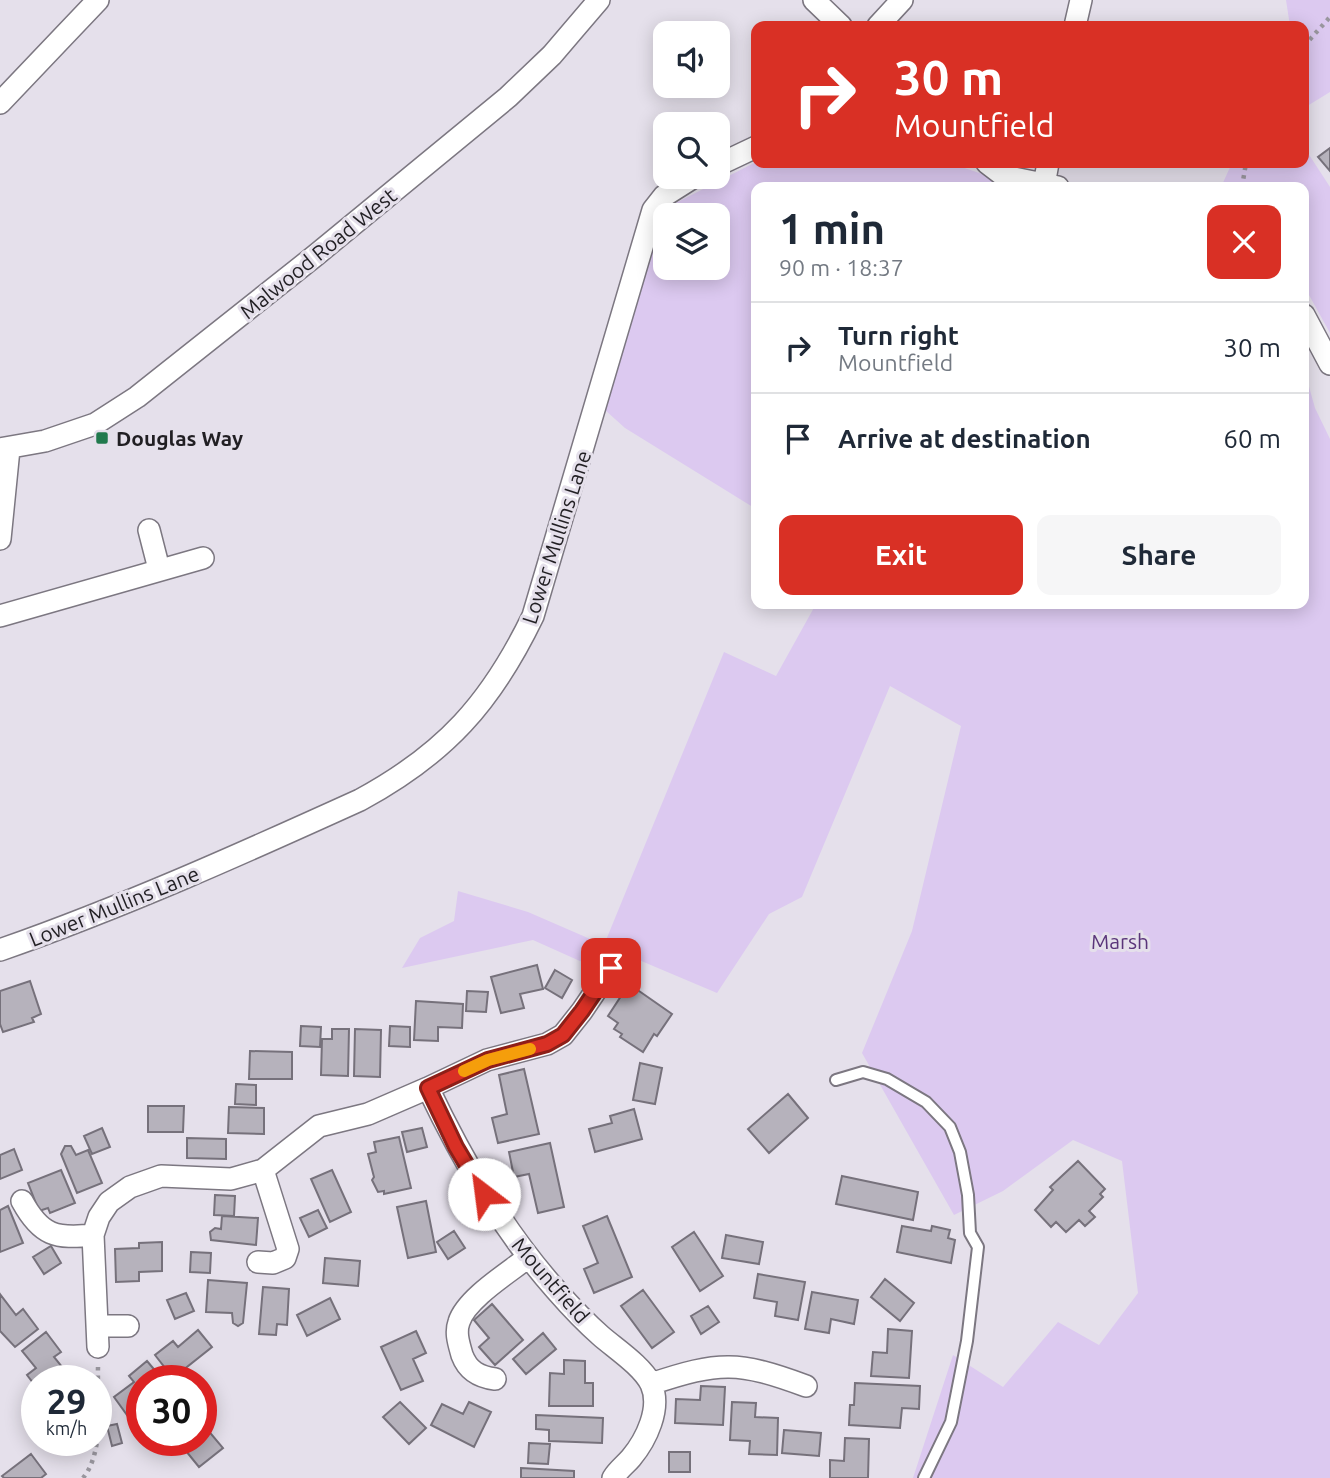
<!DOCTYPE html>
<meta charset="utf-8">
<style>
body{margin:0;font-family:Ubuntu,sans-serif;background:#f6f6f7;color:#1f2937;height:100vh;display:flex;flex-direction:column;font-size:26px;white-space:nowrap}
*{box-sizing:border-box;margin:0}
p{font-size:23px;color:#747a83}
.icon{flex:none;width:38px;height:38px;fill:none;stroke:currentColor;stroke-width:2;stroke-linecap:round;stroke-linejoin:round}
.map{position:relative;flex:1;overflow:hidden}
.sheet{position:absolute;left:751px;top:182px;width:558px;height:427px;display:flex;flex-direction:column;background:#fff;border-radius:14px;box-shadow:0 4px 18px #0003}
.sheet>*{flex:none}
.hud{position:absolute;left:751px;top:21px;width:558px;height:147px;border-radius:14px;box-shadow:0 4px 18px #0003;background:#d93025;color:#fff;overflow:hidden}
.fabs{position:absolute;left:653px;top:21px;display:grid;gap:14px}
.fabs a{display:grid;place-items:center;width:77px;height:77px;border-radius:14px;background:#fff;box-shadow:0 4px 18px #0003;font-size:35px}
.speed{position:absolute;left:21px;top:1365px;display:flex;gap:14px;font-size:35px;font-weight:700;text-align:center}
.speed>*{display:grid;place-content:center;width:91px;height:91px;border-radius:50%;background:#fff;box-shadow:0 4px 18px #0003;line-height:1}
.speed small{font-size:18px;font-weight:400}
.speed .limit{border:10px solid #d22;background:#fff;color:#111}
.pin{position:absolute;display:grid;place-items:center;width:60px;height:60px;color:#fff;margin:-30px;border-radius:14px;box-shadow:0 4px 10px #0006}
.me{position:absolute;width:77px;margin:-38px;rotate:330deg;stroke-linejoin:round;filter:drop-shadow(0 0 5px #0008)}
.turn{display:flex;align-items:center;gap:24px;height:147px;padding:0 28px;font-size:32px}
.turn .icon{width:91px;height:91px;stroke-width:2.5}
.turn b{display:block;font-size:49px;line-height:60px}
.round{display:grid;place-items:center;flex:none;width:74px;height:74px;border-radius:14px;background:#f6f6f7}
.headline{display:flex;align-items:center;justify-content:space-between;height:119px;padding:0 28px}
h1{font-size:42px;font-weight:700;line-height:52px}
.cta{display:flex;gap:14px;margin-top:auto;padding:14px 28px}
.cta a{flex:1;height:80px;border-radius:14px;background:#d93025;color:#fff;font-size:28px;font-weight:700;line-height:80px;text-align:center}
.cta a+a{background:#f6f6f7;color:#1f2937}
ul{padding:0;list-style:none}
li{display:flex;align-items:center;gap:21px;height:91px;padding:0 28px;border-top:2px solid #e0e1e3}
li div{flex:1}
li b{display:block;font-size:26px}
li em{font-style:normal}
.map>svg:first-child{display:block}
</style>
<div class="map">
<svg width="1330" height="1478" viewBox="0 0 1330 1478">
<rect width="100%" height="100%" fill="#e5e0eb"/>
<path fill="#dcc9f0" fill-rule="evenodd" d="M1286 0H1330V92L1304 108V26H1290Z
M1304 147 1330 187V333L1304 286V187H1221L1232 163H1304Z
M756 162 950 163 1020 187H756V509L625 428 605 410 631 315 666 208ZM665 215H718V268H665Z
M1304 369 1315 408 1330 439V1478H913L953 1355 1003 1387 1058 1322 1099 1345 1138 1293 1122 1161 1073 1140 1003 1191 954 1215 862 1053 912 931 961 726 890 686 802 897 769 914 717 993 620 952 591 966 533 940 402 968 420 938 454 921 458 891 528 912 604 945 724 652 776 676 816 604H1304Z"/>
<path fill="#b6b2bc" stroke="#76717b" stroke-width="2" d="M1330 148V171L1318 157Z
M537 965 543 989 520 994 524 1008 501 1013 491 977Z
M555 970 572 980 562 998 545 988Z
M30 981 41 1014 32 1018 34 1022 3 1032 0 1024V991Z
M629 984 672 1014 657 1036 654 1034 643 1052 620 1037 622 1034 614 1029 618 1023 608 1016Z
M467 991 488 992 486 1012 466 1011Z
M416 1001 463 1004 462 1028 438 1027V1041L414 1040Z
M301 1026 321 1027 320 1047 300 1046Z
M390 1026 410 1027V1047L389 1046Z
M332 1029H349L348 1076 321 1075 322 1039H332Z
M355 1029 381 1030 380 1077 354 1076Z
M250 1051 292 1052V1079H249Z
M640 1063 662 1068 655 1104 633 1100Z
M524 1069 539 1134 498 1143 492 1118 507 1114 499 1075Z
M236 1084 256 1085V1105L235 1104Z
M788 1094 808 1118 769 1153 748 1129Z
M148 1106H184L183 1132H148Z
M229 1107 264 1108V1134L228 1133Z
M634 1109 642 1139 595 1152 589 1129 612 1123 610 1116Z
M102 1128 110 1147 92 1154 84 1136Z
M422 1128 427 1147 407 1152 402 1132Z
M399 1137 411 1188 384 1194V1191L378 1192 372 1180 374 1177 368 1154 376 1152 374 1142Z
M187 1138 226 1139V1159L187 1158Z
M550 1143 564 1207 538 1213 529 1174 514 1177 509 1152Z
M65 1146H71L76 1155 88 1150 102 1183 77 1193 61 1154Z
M14 1149 22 1170 0 1179V1155Z
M1078 1161 1105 1189 1100 1194 1103 1197 1089 1211 1095 1217 1085 1226 1079 1220 1066 1232 1056 1222 1051 1227 1035 1210 1053 1190 1050 1187Z
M61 1170 75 1203 50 1213 48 1208 39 1211 28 1183Z
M332 1170 351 1212 330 1222 311 1179Z
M842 1176 918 1192 913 1220 836 1204Z
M215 1195 235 1196 234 1216 214 1215Z
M426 1201 436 1252 408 1258 397 1207Z
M8 1206 23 1243 0 1252V1210Z
M318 1210 327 1228 309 1237 300 1218Z
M222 1216 258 1218 256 1245 211 1240 210 1232 215 1228 221 1229Z
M607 1216 632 1277 594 1293 584 1269 598 1263 583 1226Z
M902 1226 931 1231 932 1226 950 1230 948 1238 955 1240 951 1263 897 1252Z
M454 1231 465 1248 448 1259 437 1242Z
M694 1232 723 1276 700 1291 672 1247Z
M726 1235 763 1242 759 1264 722 1258Z
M162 1242V1271L139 1272V1281L116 1282 115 1249 139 1248V1243Z
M51 1246 61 1263 44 1274 33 1257Z
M191 1252 211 1253 210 1273 190 1272Z
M325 1258 360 1261 358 1286 323 1283Z
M758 1274 805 1282 798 1320 775 1316 777 1302 754 1298Z
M885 1279 914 1303 900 1321 871 1297Z
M208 1280 247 1283 243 1323 238 1326 233 1323 232 1313 206 1312Z
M263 1287 289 1289 287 1325 277 1324 276 1335 259 1334Z
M643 1290 674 1332 652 1348 621 1306Z
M812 1292 858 1300 854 1324 831 1319 829 1333 805 1329Z
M186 1293 194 1311 175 1319 167 1300Z
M0 1294 16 1315 23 1309 38 1329 15 1347 0 1331Z
M330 1298 340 1319 307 1336 297 1315Z
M492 1304 523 1340 495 1365 479 1347 489 1338 474 1320Z
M708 1306 719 1322 701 1334 691 1316Z
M888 1329 912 1331 909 1378 871 1376 873 1352 887 1353Z
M198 1330 212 1347 173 1378 155 1355 173 1341 178 1347Z
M416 1331 426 1353 413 1359 423 1381 401 1390 381 1347Z
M46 1332 61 1352 54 1357 71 1378 67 1381H37V1388L27 1375 36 1368 22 1351Z
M543 1333 556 1349 526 1374 513 1359Z
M564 1360 585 1361V1383H593V1406H549L550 1373 564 1374Z
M147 1361 164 1381H142V1403L127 1415 114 1397 134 1382 129 1376Z
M855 1383 920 1386 919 1409 902 1408 900 1428 849 1425 850 1405H854Z
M701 1386 725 1387 723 1425 675 1423 676 1399 700 1400Z
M400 1402 426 1428 409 1444 383 1417Z
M469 1402 491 1412 474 1447 431 1425 442 1404 463 1414Z
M732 1402 756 1403 755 1417 778 1418 777 1455 749 1454 750 1441 730 1440Z
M536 1415 603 1418 602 1443 549 1441V1430L536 1429Z
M201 1422 223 1448 199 1467 177 1440H201Z
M117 1424 122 1443 112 1446 107 1426Z
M784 1430 821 1433 819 1456 782 1453Z
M845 1438 869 1439 868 1478H830V1460L844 1461Z
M529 1443 550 1444 548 1464 528 1463Z
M669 1452H690V1472H669Z
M31 1454 46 1474 41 1478H4L2 1476Z
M521 1468 574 1471V1478H521Z"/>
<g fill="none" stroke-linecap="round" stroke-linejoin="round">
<defs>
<path id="lane" d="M836 1080 863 1072 887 1079 926 1102 950 1127 960 1152 968 1195 970 1233 978 1247 967 1341 951 1422 924 1478"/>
<path id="street" d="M814 0 841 26
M878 26 902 0
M1075 26 1081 0
M0 103 98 0
M987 163 1004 176 1058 187
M718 165 756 147
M1044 185 1048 163
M1304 315 1330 364
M0 449 45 441 95 424 137 397 316 255 508 97 552 55 599 0
M149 530 159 569
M0 539 9 449
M0 616 203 558
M0 950C123 907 241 854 360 800 445 754 491 703 533 616L653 210 664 196 694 177
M428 1088 487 1060 547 1044 563 1035 582 1011 611 968
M22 1201C41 1236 56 1239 93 1235
M258 1262 273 1263 285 1258 288 1249 263 1170
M97 1326H128
M98 1347 93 1235 99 1217 109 1202 130 1187 161 1176 231 1179 263 1170 319 1126 368 1114 428 1088C463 1161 502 1229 556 1290 570 1306 585 1322 601 1336 616 1349 642 1366 651 1384 662 1408 646 1440 631 1458 625 1465 618 1470 613 1478
M495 1379C479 1377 468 1371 462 1355 459 1344 455 1333 459 1322 466 1299 508 1273 527 1258
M651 1384C720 1361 738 1361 806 1386"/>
</defs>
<use href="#lane" stroke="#7c7781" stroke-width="14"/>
<use href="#street" stroke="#7c7781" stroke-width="24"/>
<path stroke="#99969e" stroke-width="4.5" stroke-dasharray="3.5 5" stroke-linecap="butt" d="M1304 46 1330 17
M1242 187 1246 163
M83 1478C105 1451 97 1401 98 1367"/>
<use href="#lane" stroke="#fff" stroke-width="10"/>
<use href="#street" stroke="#fff" stroke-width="21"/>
</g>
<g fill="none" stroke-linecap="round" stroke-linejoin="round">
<defs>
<path id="route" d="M484 1194 456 1147 428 1088 488 1060 547 1044 563 1035 582 1011 611 968"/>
</defs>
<use href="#route" stroke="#8d1f18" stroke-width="18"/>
<use href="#route" stroke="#d93025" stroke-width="12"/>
<path stroke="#f59e0b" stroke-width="12" d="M464 1071 488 1060 530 1049"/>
</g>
<rect fill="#21794d" stroke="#e5e0eb" stroke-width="2.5" x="95" y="431" width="14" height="14" rx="3.5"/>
<g text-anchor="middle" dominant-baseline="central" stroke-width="6" stroke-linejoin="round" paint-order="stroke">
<g font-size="21" fill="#211f23" stroke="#e5e0eb">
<text transform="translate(318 253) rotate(-39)">Malwood Road West</text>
<text transform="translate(556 537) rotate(-72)">Lower Mullins Lane</text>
<text transform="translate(114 906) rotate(-22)">Lower Mullins Lane</text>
<text transform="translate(551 1280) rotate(49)">Mountfield</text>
</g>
<g font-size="21" font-weight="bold" fill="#211f23" stroke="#e5e0eb" text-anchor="start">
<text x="116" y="438">Douglas Way</text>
</g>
<g font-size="21" fill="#5a357a" stroke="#e5e0eb">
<text x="1120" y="941">Marsh</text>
</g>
</g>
</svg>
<div class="fabs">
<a><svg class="icon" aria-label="sound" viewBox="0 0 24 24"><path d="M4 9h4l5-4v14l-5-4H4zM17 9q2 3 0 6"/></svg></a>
<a><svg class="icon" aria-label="search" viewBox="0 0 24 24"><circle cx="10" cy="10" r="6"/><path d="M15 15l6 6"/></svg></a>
<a><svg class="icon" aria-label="layers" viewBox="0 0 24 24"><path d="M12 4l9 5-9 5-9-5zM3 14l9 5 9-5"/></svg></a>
</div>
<div class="speed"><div>29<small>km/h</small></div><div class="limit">30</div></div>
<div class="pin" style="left:611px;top:968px;background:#d93025"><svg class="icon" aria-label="arrive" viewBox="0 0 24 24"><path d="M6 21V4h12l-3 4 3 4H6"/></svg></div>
<svg class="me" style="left:484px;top:1194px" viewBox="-20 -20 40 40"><circle r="19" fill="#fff"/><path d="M0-13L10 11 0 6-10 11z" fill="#d93025"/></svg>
<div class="hud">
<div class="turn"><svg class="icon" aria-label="right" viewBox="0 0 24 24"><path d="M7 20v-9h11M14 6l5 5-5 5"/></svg><div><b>30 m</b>Mountfield</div></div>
</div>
<section class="sheet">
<div class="headline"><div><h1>1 min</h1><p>90 m · 18:37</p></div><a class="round" style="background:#d93025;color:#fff"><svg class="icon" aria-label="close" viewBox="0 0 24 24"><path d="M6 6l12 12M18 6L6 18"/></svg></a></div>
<ul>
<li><svg class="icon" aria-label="right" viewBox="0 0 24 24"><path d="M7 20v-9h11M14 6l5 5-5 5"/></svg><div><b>Turn right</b><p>Mountfield</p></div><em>30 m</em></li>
<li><svg class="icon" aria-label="arrive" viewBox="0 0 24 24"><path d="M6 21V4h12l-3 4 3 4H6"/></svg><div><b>Arrive at destination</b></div><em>60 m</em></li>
</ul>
<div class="cta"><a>Exit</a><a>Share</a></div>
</section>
</div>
